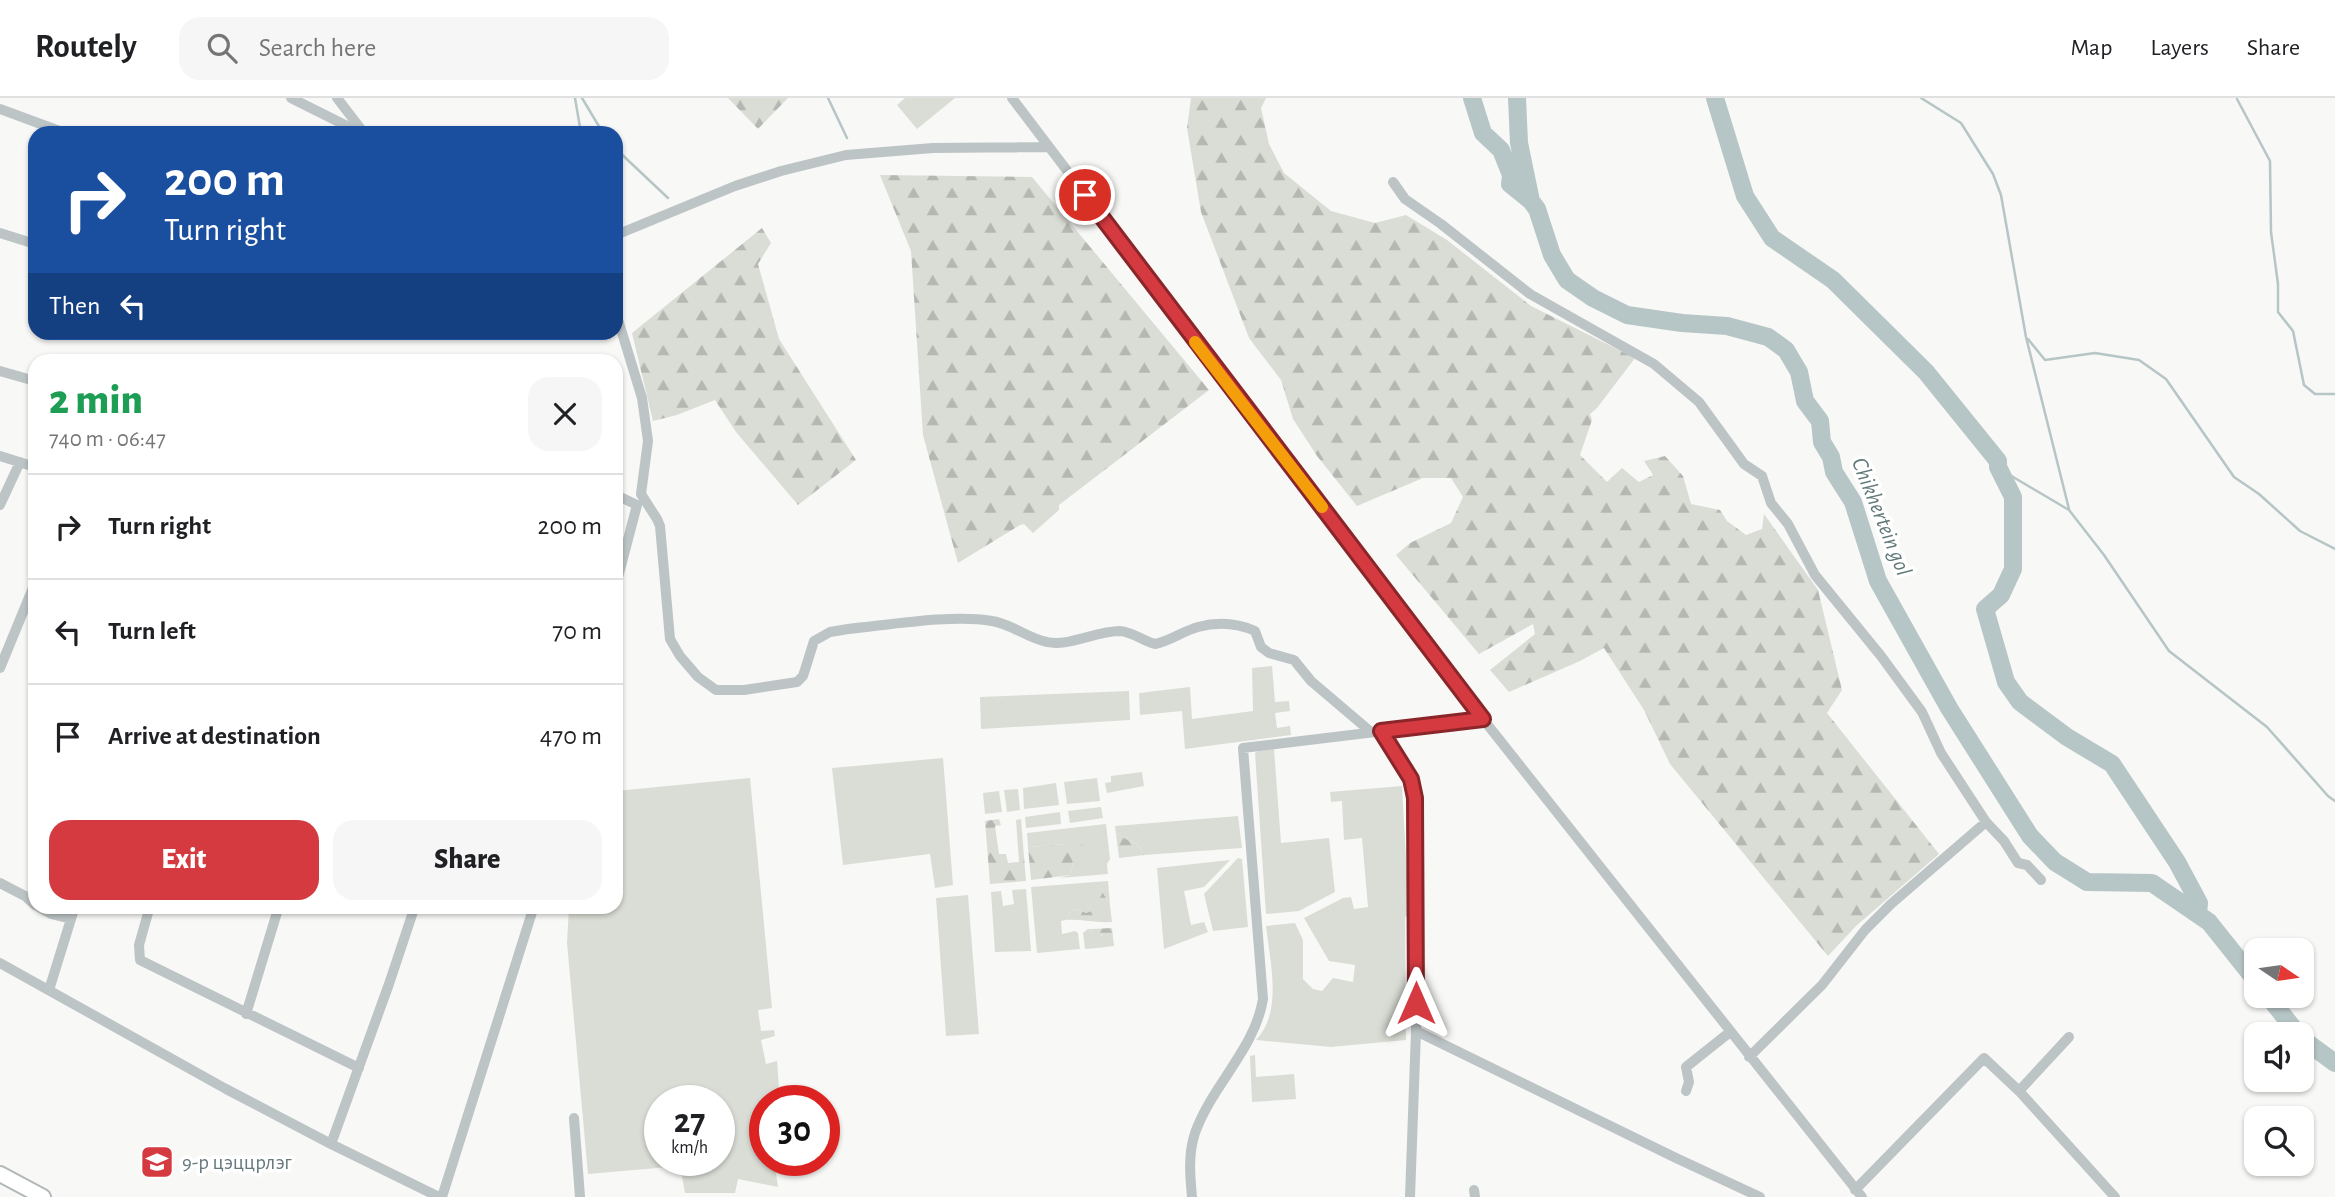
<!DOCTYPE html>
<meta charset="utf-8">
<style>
body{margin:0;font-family:"Alegreya Sans",sans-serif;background:#f6f6f6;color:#202124;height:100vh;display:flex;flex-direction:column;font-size:26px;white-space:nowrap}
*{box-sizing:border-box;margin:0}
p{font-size:23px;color:#757577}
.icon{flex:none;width:38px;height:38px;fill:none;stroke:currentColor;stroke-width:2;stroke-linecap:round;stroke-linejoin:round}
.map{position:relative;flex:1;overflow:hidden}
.sheet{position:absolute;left:28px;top:256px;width:595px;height:560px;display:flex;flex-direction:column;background:#fff;border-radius:21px;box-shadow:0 2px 5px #0004}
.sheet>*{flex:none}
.top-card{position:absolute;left:28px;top:28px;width:595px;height:214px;border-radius:21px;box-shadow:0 2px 5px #0004;background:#1a4fa0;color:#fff;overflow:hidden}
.needle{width:46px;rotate:103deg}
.controls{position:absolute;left:2244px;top:840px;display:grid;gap:14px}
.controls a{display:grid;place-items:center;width:70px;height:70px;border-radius:14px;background:#fff;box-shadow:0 2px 5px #0004;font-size:35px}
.speed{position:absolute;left:644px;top:987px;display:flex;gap:14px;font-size:35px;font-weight:700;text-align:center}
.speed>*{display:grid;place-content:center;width:91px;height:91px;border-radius:50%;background:#fff;box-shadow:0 2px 5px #0004;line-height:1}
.speed small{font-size:18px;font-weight:400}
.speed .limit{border:10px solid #d22;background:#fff;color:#111}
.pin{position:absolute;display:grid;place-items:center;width:60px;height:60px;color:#fff;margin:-30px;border:4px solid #fff;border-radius:50%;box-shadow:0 2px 7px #0007}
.me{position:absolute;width:77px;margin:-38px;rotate:0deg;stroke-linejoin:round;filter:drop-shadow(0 0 5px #0008)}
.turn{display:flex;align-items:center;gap:24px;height:147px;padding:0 21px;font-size:32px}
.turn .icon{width:91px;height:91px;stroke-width:2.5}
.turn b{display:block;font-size:49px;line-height:60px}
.then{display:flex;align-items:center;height:66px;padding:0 21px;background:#0003;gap:14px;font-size:26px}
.round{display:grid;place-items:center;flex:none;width:74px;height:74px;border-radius:21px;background:#f6f6f6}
.head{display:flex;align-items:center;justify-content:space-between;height:119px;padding:0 21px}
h1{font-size:42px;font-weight:800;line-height:52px;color:#1e9e55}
.cta{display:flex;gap:14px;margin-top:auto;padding:14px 21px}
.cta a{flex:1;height:80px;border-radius:21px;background:#d43a40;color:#fff;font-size:28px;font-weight:800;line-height:80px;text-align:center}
.cta a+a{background:#f6f6f6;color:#202124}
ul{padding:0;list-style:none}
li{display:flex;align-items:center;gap:21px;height:105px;padding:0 21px;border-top:2px solid #e0e0e0}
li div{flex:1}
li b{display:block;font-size:26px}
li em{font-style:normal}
header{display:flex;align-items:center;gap:42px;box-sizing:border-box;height:98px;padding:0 35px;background:#fff;border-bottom:2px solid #e0e0e0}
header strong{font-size:33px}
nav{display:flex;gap:38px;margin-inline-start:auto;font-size:24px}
.search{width:490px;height:63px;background:#f6f6f6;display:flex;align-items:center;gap:18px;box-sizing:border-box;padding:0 24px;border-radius:21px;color:#757577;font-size:26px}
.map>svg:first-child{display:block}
</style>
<header>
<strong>Routely</strong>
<div class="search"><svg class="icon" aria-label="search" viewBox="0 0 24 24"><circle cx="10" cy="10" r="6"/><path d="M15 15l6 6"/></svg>Search here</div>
<nav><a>Map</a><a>Layers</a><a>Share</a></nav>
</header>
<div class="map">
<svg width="2335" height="1099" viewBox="0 0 2335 1099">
<defs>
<pattern id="forest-firs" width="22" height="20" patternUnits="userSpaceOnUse" patternTransform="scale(1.75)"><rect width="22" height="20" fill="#daddd5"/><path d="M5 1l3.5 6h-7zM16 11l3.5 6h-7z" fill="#b5b8b2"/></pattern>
</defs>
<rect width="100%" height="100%" fill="#f8f8f6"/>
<path fill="#daddd5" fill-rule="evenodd" d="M905 0H955L917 31 897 7Z
M1272 568 1275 604 1289 603 1290 613 1275 615 1277 630 1290 628 1291 637 1185 651 1182 613 1140 617 1139 595 1190 589 1192 621 1253 613 1252 570Z
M1129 593 1130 622 981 631 980 599Z
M1274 651 1281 745 1329 740 1335 794 1299 813 1266 816 1255 655 1258 653Z
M943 660 953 787 935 790 930 756 843 767 832 670Z
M1142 674 1144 688 1107 695 1105 685 1111 684V678Z
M750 680 772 910 758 912 761 933 774 932 775 938 761 942 766 966 777 963 780 1003H765V1062H774L778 1089 738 1081 735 1095H685L680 1068 588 1076 567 845 569 809 616 808V693ZM660 1003H719V1062H660Z
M1097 680 1100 703 1067 706 1064 684Z
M1056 685 1059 707 1024 711 1023 690Z
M1402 688 1409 817 1405 819 1406 942 1331 949 1256 942C1283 914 1270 864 1266 828L1295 825 1303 842V881L1313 891 1322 893 1333 880 1353 884 1355 867 1329 863 1304 820 1343 800 1351 799 1354 811 1368 809 1362 740 1344 742 1342 703 1331 704 1330 694Z
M1018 691 1020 712 1007 714 1004 692Z
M999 693 1002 714 985 716 983 695Z
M1101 709 1103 720 1070 725 1068 713Z
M1060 714 1061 726 1026 730 1025 719Z
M1238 718 1242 750 1144 757 1138 747 1116 736 1115 728Z
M1106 726 1110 761 1107 766 1108 776 1059 780 1071 777 1073 762 1077 759 1066 746 1028 749 1027 735Z
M1238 760 1242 761 1248 829 1213 833 1204 796Z
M1230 762 1204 789 1184 793 1191 827 1204 824 1208 834 1164 851 1157 770Z
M1108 783 1110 807 1099 788 1080 802 1092 809 1091 813 1086 815 1078 811 1071 813 1066 822 1061 823 1062 836 1075 833 1078 835 1080 851 1037 855 1031 789Z
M1026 791 1031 853 995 854 991 794 1001 793 1003 808 1014 806 1012 792Z
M968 797 979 936 946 938 936 800Z
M1088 831H1091L1092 836H1101L1102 839 1097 850 1085 851 1083 835Z
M1255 957 1256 979 1294 976 1296 1001 1252 1004 1250 958Z"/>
<path fill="url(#forest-firs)" d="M728 0H788L758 31Z
M1191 0H1266L1261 10 1269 46 1284 75 1331 113 1375 125 1406 117 1447 142 1531 208 1635 260 1597 310 1590 316 1592 322 1580 357 1607 384 1622 370 1639 384 1653 377 1644 363 1665 358 1683 378 1691 406 1720 412 1727 423 1746 437 1762 431 1764 416 1818 492 1842 592 1827 615 1939 756 1856 828 1828 858 1670 666 1644 612 1604 550 1580 563 1509 594 1490 572 1535 536 1533 526 1479 556 1396 457 1410 445 1451 425 1463 399 1451 380H1423L1357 408 1317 358 1293 321 1281 282 1249 240 1201 114 1187 30Z
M880 77 1032 79 1209 292 1059 407V412L1033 435 1024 426 1020 427 958 465 923 337 911 153Z
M762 130 771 145 758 166 779 241 856 362 798 407 736 334 715 302 677 317 653 323 632 235Z
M999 721 1001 727 995 728 999 756H1006L1008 765 1019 764 1016 722 1021 721 1026 783 990 786 985 723Z
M1116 736 1138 747 1144 757 1119 760Z
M1066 746 1084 747 1086 757 1073 762 1071 777 1031 782 1028 749Z
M1096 787 1099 788 1110 807 1112 824C1095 825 1082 821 1066 822L1071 813 1078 811 1086 815 1091 813V809L1080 802 1082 793Z
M1112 830 1114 848 1097 850 1102 836H1092L1091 831Z"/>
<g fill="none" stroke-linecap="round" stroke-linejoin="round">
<path stroke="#b6c5c5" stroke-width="2.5" d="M575 0 581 35
M582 0 603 35
M828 0 847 40
M1921 0 1961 25 1993 76 2001 97 2026 239 2069 411
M2237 1 2270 63 2271 134 2278 186V214L2293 233 2304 287 2315 296H2335
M616 51 668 100
M2028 241 2045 262 2095 255 2139 262 2166 281 2234 379 2259 396 2300 433 2335 451
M1998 363 2008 376 2069 412 2104 457 2169 553 2267 629 2328 698 2335 703"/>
<path stroke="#b6c5c5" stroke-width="18" d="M1472 0 1483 35 1501 52 1511 77 1510 86 1531 103 1537 111 1552 157 1567 182 1593 200 1627 217 1682 225 1727 228 1768 239 1786 252 1799 274 1805 303 1820 323 1822 344 1831 359 1834 374 1853 404 1878 483 1949 610 2030 738 2055 764 2087 784 2152 785 2209 824 2256 883
M1517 0 1519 45 1531 103
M1715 0 1745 98 1772 140 1833 182 1926 274 1998 363V369L2013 399V471L2001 497 1985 511 2006 584 2020 604 2067 639 2112 666 2177 764 2199 805 2198 816
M2268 898 2298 936
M2301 940 2335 965"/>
<defs>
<path id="secondary" d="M0 1076 43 1099"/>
</defs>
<use href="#secondary" stroke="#b0b8ba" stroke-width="18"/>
<path stroke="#bdc4c5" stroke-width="10" d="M291 0 361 35
M337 0 364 35
M1012 0 1483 621 1862 1099
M0 11 65 35
M1393 84 1405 101 1441 126 1530 196 1654 266 1699 304 1744 366 1762 378 1771 405 1788 426 1815 477 1881 558 1922 614 1941 655 1986 724 2004 743 2018 765 2027 767 2041 782
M0 135 35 146
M616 137 735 88 781 73 846 57 933 50 1048 49
M616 215 642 300 648 343 641 396 657 421 660 428 670 541 680 558 698 579 716 592H744L797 584 803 578 814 543 830 534 848 531C889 527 952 516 992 523 1012 526 1027 540 1047 544 1068 549 1096 533 1120 533 1133 534 1143 543 1155 546 1170 543 1183 533 1198 529 1217 524 1237 525 1255 533L1261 549 1269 555 1294 562 1311 583 1371 634
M0 273 35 283
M0 358 35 369
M616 397 637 407 616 487
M0 407 20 364
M0 570 35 485
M1381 633 1411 681 1415 700 1416 933 1410 1099
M0 785 25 798 35 807
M37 808 51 816 71 821
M150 808 139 847 140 862 359 970
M0 865 226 991 331 1046 439 1099
M49 892 75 808
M246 916 279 808
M1416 933 1676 1060 1760 1099
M1749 959 1822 887 1865 832 1891 806 1986 724
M1686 993 1689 984 1686 969 1730 934
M2019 993 2069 939
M574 1020 580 1099
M331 1046 389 886 415 808
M1474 1092 1475 1099
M1855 1092 1984 960 2019 993 2115 1099
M442 1099 534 808
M1192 1099C1190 1077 1188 1056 1195 1035 1212 987 1255 951 1263 901L1243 650 1483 621"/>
<use href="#secondary" stroke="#fff" stroke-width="14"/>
</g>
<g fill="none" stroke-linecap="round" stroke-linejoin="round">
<defs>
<path id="route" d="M1085 97 1483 621 1381 633 1411 681 1415 700 1416 905"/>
</defs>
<use href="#route" stroke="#8a262a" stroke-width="18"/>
<use href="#route" stroke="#d43a40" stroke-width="12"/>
<path stroke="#f59e0b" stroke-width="12" d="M1195 244 1322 409"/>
</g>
<defs>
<symbol id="school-square" viewBox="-11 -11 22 22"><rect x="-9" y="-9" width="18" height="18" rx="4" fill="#d43a40" stroke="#fff"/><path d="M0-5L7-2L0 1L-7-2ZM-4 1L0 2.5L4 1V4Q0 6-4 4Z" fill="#fff"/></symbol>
</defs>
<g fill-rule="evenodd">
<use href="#school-square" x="138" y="1045" width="38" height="38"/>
</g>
<g text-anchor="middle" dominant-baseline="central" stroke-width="7" stroke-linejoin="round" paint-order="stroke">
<g font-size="21" fill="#667a7e" stroke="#fff" text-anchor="start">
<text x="182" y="1064">9-р цэццрлэг</text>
</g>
<g font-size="23" font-style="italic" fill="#607878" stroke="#fff">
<text transform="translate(1881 419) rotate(68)">Chikhertein gol</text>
</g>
</g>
</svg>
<div class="controls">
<a><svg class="needle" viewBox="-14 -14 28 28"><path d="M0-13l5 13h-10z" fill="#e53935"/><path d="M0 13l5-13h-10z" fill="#757577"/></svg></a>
<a><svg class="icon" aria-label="sound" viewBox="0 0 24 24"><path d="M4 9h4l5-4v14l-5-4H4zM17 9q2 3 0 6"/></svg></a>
<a><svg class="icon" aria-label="search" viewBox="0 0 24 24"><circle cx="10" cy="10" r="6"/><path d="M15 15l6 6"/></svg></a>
</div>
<div class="speed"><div>27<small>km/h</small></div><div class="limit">30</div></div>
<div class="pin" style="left:1085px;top:97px;background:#d93025"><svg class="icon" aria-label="arrive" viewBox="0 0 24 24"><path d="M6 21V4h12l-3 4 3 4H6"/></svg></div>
<svg class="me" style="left:1416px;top:905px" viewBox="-20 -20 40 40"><path d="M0-17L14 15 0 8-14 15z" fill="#d43a40" stroke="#fff" stroke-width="4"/></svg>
<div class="top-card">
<div class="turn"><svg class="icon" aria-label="right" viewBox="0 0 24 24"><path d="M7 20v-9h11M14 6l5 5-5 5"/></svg><div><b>200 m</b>Turn right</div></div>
<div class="then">Then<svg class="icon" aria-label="left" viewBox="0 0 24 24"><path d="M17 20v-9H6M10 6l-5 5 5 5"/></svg></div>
</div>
<section class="sheet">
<div class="head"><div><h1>2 min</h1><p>740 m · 06:47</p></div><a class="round"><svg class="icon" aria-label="close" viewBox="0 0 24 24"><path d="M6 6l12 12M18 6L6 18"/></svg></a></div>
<ul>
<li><svg class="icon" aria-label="right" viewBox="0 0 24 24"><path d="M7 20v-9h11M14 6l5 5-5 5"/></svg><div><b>Turn right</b></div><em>200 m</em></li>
<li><svg class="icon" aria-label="left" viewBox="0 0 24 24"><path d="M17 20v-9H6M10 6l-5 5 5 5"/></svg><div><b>Turn left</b></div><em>70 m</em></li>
<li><svg class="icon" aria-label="arrive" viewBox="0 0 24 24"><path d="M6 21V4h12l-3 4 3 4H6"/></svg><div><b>Arrive at destination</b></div><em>470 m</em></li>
</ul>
<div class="cta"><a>Exit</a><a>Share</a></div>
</section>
</div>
